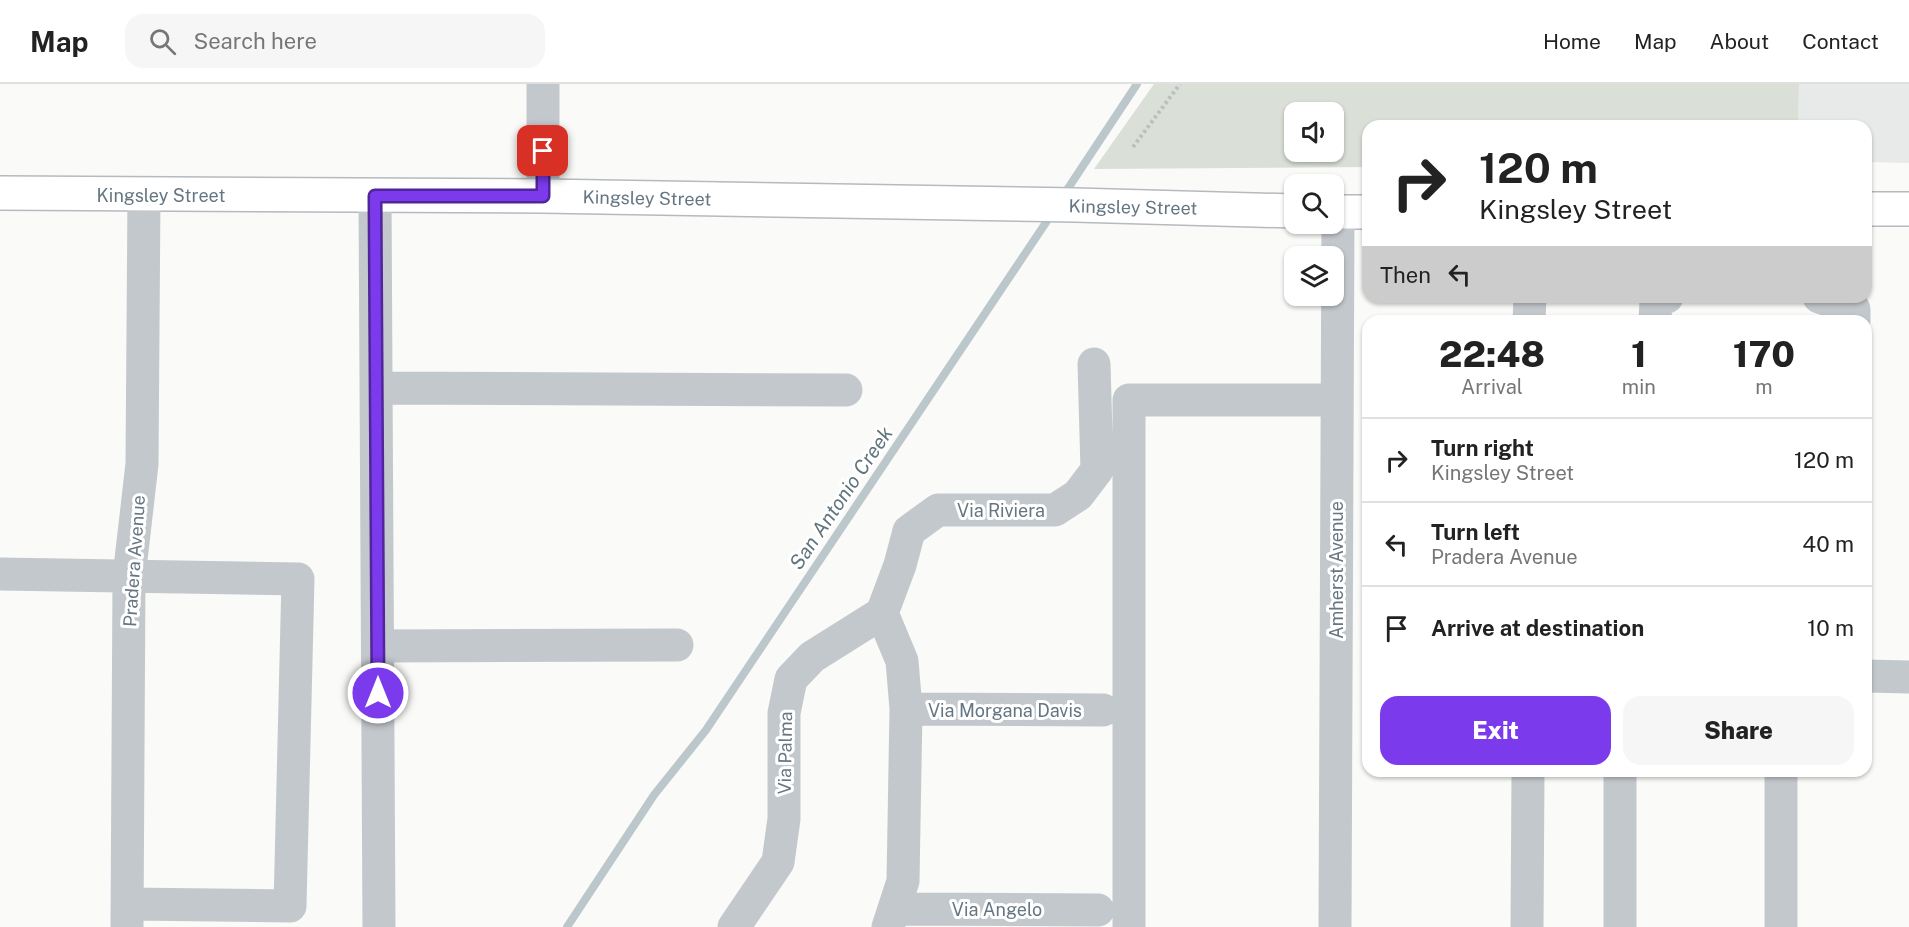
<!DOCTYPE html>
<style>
body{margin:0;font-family:"Public Sans",sans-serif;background:#f6f6f6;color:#222;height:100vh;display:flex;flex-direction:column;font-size:22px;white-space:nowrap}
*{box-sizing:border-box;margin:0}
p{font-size:20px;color:#767676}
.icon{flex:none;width:33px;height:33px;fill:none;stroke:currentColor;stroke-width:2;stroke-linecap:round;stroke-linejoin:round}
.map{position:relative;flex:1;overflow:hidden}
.panel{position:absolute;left:1362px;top:231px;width:510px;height:462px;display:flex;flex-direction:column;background:#fff;border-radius:18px;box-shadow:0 2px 4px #0004}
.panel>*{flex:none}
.banner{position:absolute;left:1362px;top:36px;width:510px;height:183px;border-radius:18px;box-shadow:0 2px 4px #0004;background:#fff;color:#222;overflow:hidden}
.tools{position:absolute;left:1284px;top:18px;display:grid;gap:12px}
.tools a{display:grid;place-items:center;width:60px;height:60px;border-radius:12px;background:#fff;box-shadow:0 2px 4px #0004;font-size:30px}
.pin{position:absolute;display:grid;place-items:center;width:51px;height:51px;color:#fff;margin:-26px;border-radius:12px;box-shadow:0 3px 9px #0006}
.me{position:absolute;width:66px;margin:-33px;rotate:0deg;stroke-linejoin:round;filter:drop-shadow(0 0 4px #0008)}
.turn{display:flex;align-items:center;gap:21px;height:126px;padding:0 18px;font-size:27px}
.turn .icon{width:78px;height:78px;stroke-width:2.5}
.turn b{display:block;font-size:42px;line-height:51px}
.then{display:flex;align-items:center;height:57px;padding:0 18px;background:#0003;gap:12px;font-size:22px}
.eta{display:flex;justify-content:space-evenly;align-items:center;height:102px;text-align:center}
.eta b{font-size:36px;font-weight:800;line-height:42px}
.action{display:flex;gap:12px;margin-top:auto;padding:12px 18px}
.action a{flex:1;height:69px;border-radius:18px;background:#7c3aed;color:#fff;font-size:24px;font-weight:800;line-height:69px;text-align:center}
.action a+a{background:#f6f6f6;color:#222}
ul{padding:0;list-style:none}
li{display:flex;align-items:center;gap:18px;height:84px;padding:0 18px;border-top:2px solid #e0e0e0}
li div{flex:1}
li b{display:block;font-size:22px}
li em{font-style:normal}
header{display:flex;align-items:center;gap:36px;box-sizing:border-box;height:84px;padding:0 30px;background:#fff;border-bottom:2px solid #e0e0e0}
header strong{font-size:28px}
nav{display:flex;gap:33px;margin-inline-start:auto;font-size:21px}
.search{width:420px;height:54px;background:#f6f6f6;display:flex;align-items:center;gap:15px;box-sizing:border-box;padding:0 21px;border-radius:18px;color:#767676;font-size:22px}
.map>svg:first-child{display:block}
</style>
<header>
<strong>Map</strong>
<div class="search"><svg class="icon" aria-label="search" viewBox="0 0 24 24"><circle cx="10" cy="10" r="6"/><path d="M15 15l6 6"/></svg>Search here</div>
<nav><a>Home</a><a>Map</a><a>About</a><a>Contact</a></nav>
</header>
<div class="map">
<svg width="1909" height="843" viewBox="0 0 1909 843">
<rect width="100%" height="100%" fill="#fafaf8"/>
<path fill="#e8e9e9" d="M1799 0H1909V79L1866 78V42H1798Z"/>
<path fill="#dadfd7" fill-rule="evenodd" d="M1154 0H1799L1798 42H1368V83L1094 85ZM1294 28H1334V68H1294Z"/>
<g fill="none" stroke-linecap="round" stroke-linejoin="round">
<path stroke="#bbc7cb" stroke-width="8" d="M1063 112 1137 0
M567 843 654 711 706 646 1053 128"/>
<defs>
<path id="major" d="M0 109 543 112 1075 121 1294 127
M1866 125H1909
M1334 128H1368"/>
</defs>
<use href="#major" stroke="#b5babe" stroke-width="36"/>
<path stroke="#bbbfc2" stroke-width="4" stroke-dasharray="3 3" stroke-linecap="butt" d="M1133 63 1180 0"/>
<path stroke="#c3c8cc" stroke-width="33" d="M375 112 379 843
M543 112V0
M1819 213 1854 225V237
M1529 237 1530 213
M1655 237 1656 216 1667 213
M376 304 846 306
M0 490 298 495 290 822 128 820
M378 562 677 561
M1866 592 1909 593
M906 625 1103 626
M1620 687V843
M1781 687V843
M895 825 1098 826
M127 843 129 493 142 380 144 111
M734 843 778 778 784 735V629L791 595 812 573 882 529
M888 843 903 797 906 625 902 577 882 529 900 481 909 447 938 426H1055L1078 411 1097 386 1094 280
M1129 843V316H1337
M1335 843 1338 128
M1527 843 1528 687"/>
<use href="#major" stroke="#fff" stroke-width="33"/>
</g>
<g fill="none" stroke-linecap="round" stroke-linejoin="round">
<defs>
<path id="route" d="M378 609 375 112H543V67"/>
</defs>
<use href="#route" stroke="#51269a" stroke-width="15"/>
<use href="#route" stroke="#7c3aed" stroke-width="10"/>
</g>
<g text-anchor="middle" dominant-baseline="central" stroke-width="6" stroke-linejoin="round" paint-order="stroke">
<g font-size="18" fill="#657683" stroke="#fff">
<text x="161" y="111">Kingsley Street</text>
<text transform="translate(647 114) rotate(1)">Kingsley Street</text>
<text transform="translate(1133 123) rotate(1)">Kingsley Street</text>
<text x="1001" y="426">Via Riviera</text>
<text transform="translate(134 477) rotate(-86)">Pradera Avenue</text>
<text transform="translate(1336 486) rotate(-90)">Amherst Avenue</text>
<text x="1005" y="626">Via Morgana Davis</text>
<text transform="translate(785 669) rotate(-89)">Via Palma</text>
<text x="997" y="825">Via Angelo</text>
</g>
<g font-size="20" font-style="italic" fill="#60757c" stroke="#fff">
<text transform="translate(841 414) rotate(-56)">San Antonio Creek</text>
</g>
</g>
</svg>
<div class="tools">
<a><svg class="icon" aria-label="sound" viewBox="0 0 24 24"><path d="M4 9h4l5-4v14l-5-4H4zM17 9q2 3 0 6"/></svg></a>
<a><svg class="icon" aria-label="search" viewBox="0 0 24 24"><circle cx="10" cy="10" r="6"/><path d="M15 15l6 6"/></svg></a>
<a><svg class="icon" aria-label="layers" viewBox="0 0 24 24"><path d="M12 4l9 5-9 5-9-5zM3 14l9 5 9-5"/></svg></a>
</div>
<div class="pin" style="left:543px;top:67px;background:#d93025"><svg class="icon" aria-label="arrive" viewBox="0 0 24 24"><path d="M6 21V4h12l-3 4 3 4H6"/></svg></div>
<svg class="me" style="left:378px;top:609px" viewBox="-20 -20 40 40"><circle r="17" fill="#7c3aed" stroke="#fff" stroke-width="3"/><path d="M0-11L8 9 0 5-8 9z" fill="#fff"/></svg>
<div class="banner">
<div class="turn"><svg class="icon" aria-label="right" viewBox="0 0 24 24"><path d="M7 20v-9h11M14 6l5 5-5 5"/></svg><div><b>120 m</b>Kingsley Street</div></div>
<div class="then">Then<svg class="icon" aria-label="left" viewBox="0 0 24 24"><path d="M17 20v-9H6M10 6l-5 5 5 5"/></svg></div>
</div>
<section class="panel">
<div class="eta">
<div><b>22:48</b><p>Arrival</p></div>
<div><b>1</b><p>min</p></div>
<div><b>170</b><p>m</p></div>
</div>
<ul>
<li><svg class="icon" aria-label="right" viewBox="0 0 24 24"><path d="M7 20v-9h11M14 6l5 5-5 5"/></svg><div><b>Turn right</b><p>Kingsley Street</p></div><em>120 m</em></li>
<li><svg class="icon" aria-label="left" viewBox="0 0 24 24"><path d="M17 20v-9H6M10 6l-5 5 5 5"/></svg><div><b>Turn left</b><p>Pradera Avenue</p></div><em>40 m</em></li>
<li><svg class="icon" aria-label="arrive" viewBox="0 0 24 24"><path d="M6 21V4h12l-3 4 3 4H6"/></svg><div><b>Arrive at destination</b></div><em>10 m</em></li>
</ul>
<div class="action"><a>Exit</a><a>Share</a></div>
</section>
</div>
